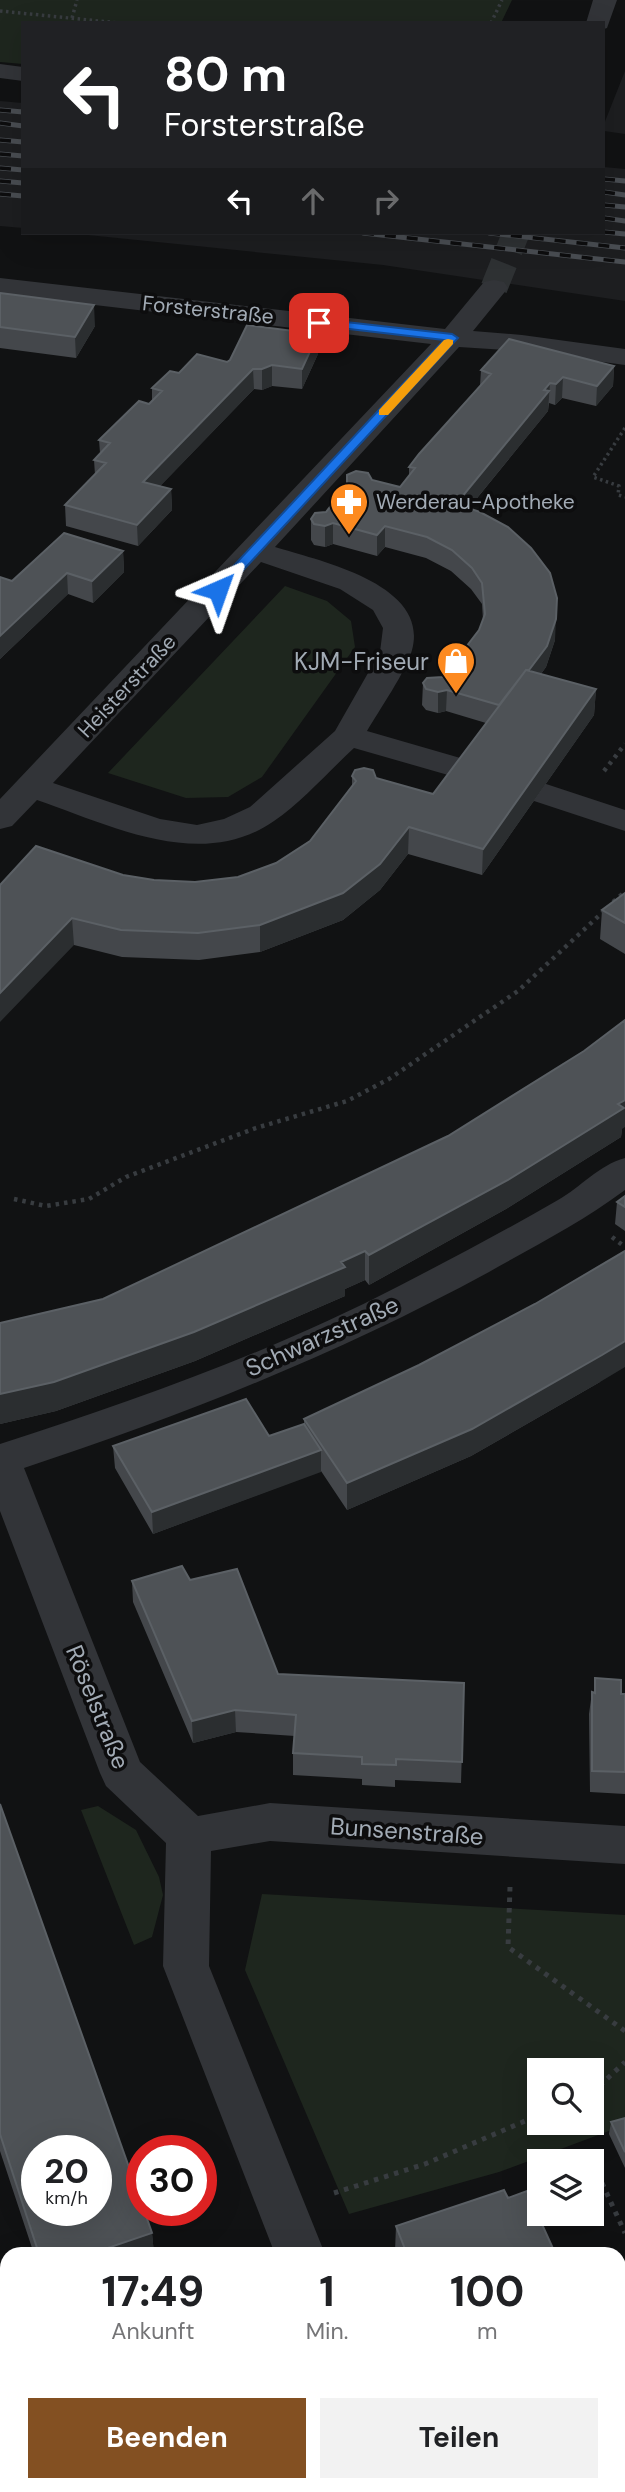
<!DOCTYPE html>
<html lang="de">
<meta charset="utf-8">
<style>
body{margin:0;font-family:"DM Sans",sans-serif;background:#f2f2f2;color:#202124;height:100vh;display:flex;flex-direction:column;font-size:26px;white-space:nowrap}
*{box-sizing:border-box;margin:0}
p{font-size:23px;color:#757577}
.icon{flex:none;width:38px;height:38px;fill:none;stroke:currentColor;stroke-width:2;stroke-linecap:round;stroke-linejoin:round}
.map{position:relative;flex:1;overflow:hidden}
.details{position:absolute;left:0px;top:2247px;width:626px;height:245px;display:flex;flex-direction:column;background:#fff;border-radius:21px 21px 0 0;box-shadow:0 7px 28px #0002}
.details>*{flex:none}
.top-card{position:absolute;left:21px;top:21px;width:584px;height:214px;border-radius:0px;box-shadow:0 7px 28px #0002;background:#202124;color:#fff;overflow:hidden}
.controls{position:absolute;left:527px;top:2058px;display:grid;gap:14px}
.controls a{display:grid;place-items:center;width:77px;height:77px;border-radius:0px;background:#fff;box-shadow:0 7px 28px #0002;font-size:35px}
.speed{position:absolute;left:21px;top:2135px;display:flex;gap:14px;font-size:35px;font-weight:700;text-align:center}
.speed>*{display:grid;place-content:center;width:91px;height:91px;border-radius:50%;background:#fff;box-shadow:0 7px 28px #0002;line-height:1}
.speed small{font-size:18px;font-weight:400}
.speed .limit{border:10px solid #d22;background:#fff;color:#111}
.pin{position:absolute;display:grid;place-items:center;width:60px;height:60px;color:#fff;margin:-30px;border-radius:14px;box-shadow:0 4px 10px #0006}
.me{position:absolute;width:77px;margin:-38px;rotate:43deg;stroke-linejoin:round;filter:drop-shadow(0 0 5px #0008)}
.turn{display:flex;align-items:center;gap:24px;height:147px;padding:0 28px;font-size:32px}
.turn .icon{width:91px;height:91px;stroke-width:2.5}
.turn b{display:block;font-size:49px;line-height:60px}
.lanes{display:flex;align-items:center;height:66px;padding:0 28px;background:#0003;justify-content:center;gap:35px;direction:ltr}
.lanes .off{opacity:.35}
.eta{display:flex;justify-content:space-evenly;align-items:center;height:119px;text-align:center}
.eta b{font-size:42px;font-weight:700;line-height:49px}
.button{display:flex;gap:14px;margin-top:auto;padding:14px 28px}
.button a{flex:1;height:80px;border-radius:0px;background:#835022;color:#fff;font-size:28px;font-weight:700;line-height:80px;text-align:center}
.button a+a{background:#f2f2f2;color:#202124}
.map>svg:first-child{display:block}
</style>
<div class="map">
<svg width="625" height="2492" viewBox="0 0 625 2492">
<rect width="100%" height="100%" fill="#111213"/>
<path fill="#1d1e20" d="M625 71V134L604 131V124Z
M0 101 23 103V228L0 226Z
M604 167 625 169V301L383 265 68 233H604Z"/>
<path fill="#1e261e" fill-rule="evenodd" d="M0 0H512L501 23H23V64L0 62Z
M285 586 327 601 351 621 355 647 262 777 228 797 186 798 108 773Z
M98 1806 136 1830 159 1877 163 1895 152 1937 134 1945 81 1810Z
M262 1894 625 1915V2125L499 2172 349 2214 245 1970ZM539 2070H592V2123H539Z"/>
<g fill="none" stroke-linecap="round" stroke-linejoin="round">
<path stroke="#2e3133" stroke-width="27" stroke-dasharray="27 14" stroke-linecap="butt" d="M494 288 516 233"/>
<path stroke="#383c40" stroke-width="3.5" stroke-dasharray="2.5 3.5" stroke-linecap="butt" d="M0 11 119 23
M72 18 77 0
M491 23 502 0
M625 428 593 477 619 486 618 495 625 497"/>
<path stroke="#383c40" stroke-width="4.5" stroke-dasharray="3.5 5" stroke-linecap="butt" d="M604 771 625 744
M613 902 625 892
M14 1199 46 1206 89 1199 126 1177 256 1128 347 1101 389 1079 518 991 604 911
M612 1237 625 1247"/>
<path stroke="#383c40" stroke-width="5" stroke-dasharray="4.5 6" stroke-linecap="butt" d="M510 1887 508 1947 625 2031
M592 2093 625 2062
M592 2186 602 2183 625 2233
M334 2193 425 2164 539 2115
M529 2207 539 2204"/>
<path fill="#323438" fill-rule="evenodd" d="M593 0H617L607 28 604 29V23H586Z
M0 64 23 67V81L0 78Z
M0 278 445 329 484 282 494 280 504 282 508 288 473 331 522 335 625 349V365L522 351 459 347 275 547C320 561 430 584 412 650 407 670 378 712 367 731L481 764 485 771 481 778 469 781 354 748C329 771 302 802 274 821 201 872 110 825 37 800L12 826 0 829V799L431 344 0 294ZM261 562 340 589 373 610 383 628 380 652 335 731 250 807 224 819 197 825 160 819 53 783Z
M540 782 625 810V831L528 799 523 792 528 785Z
M625 1158V1190C582 1222 535 1246 489 1272 340 1353 185 1415 24 1468L140 1762 198 1816 270 1803 625 1826V1864L270 1841 211 1851 209 1966 325 2254H275L163 1966 166 1843 106 1786 100 1773 0 1511V1444C136 1400 272 1352 399 1286 453 1258 506 1230 558 1200 581 1187 599 1165 625 1158Z
M7 2388V2438L0 2441V2391Z
M365 2485H419L421 2492H367Z"/>
<defs>
<path id="rail" d="M0 110 23 112
M0 123 23 126
M0 140 23 142
M0 154 23 156
M0 168 23 170
M604 179 625 181
M0 181 23 183
M604 192 625 195
M0 194 23 196
M604 205 625 207
M604 218 625 221
M604 232 625 234
M363 233 625 262
M489 233 625 248"/>
</defs>
<use href="#rail" stroke="#494d52" stroke-width="5"/>
<use href="#rail" stroke="#0d0d0e" stroke-width="3.5" stroke-dasharray="11" stroke-linecap="butt"/>
</g>
<path fill="#44474b" d="M0 293 95 326 76 358 0 348Z
M318 354 302 389 272 386 262 390 254 389 160 486 171 489 172 510 138 546 66 526 65 505 95 475 94 460 100 453 99 440 149 404 152 400V388L227 362Z
M614 366 613 386 596 406 562 398 555 405 549 403 548 411 469 508 555 640 546 667 541 674 596 689 594 715 482 875 408 854 380 890 343 920 260 952 199 960 122 957 74 945 0 885 123 875 154 880 195 882 238 877 276 863 310 841 352 786V776L376 778 433 794 486 723 446 711 438 713 426 710 422 705 423 683 443 677 479 630 483 620 482 604 471 589 451 571 426 558 385 547 377 556 333 544 325 547 314 545 311 540V519L326 512 347 486V475L400 487 409 476V467L480 386 481 370Z
M123 551 124 572 93 603 68 594 0 659V577L12 581Z
M625 893V954L600 939 602 910Z
M622 1129 621 1137 506 1209 369 1285 365 1280 345 1289V1296L195 1361 56 1411 0 1424V1323L103 1299Z
M625 1196V1231L615 1224 617 1202Z
M600 1382 471 1456 347 1510 321 1471 153 1534 115 1468 113 1446 269 1436 304 1424V1419Z
M190 1580 278 1674 464 1683 461 1783 395 1780V1787L362 1785V1779L293 1775V1753L295 1736 236 1732 193 1743 133 1602 132 1581Z
M595 1678 621 1694H625V1794L590 1792 589 1714 592 1692H594Z
M0 1804 152 2233 154 2254H34L0 2151Z
M625 2118V2168L609 2134 611 2122Z
M508 2198 555 2254H396L395 2251 396 2226Z
M492 2485H620L625 2492H495Z"/>
<path fill="#2b2e30" d="M94 305 95 326 76 358 75 337Z
M318 334V354L302 389V369Z
M272 365V386L262 390V369Z
M614 366 613 386 596 406 597 386Z
M253 369 254 389 144 503 143 482Z
M563 377 562 398 555 405 556 384Z
M550 383 548 411 455 525 456 504Z
M171 489 172 510 138 546 137 525Z
M333 523V544L325 547V526Z
M385 526V547L377 556V535Z
M123 551 124 572 93 603 92 581Z
M67 573 68 594 0 659V636Z
M556 619 555 640 546 667 501 727 502 706Z
M596 689 594 715 482 875 483 849Z
M447 690 446 711 438 713V692Z
M409 827 408 854 380 890 343 920 260 952V925Z
M72 918 74 945 0 1022V993Z
M625 1100V1127L622 1129 621 1137 506 1209 369 1285V1255Z
M365 1251V1280L345 1289V1296L195 1361 56 1411 0 1424V1394L341 1262Z
M625 1341V1367L600 1382 471 1456 347 1510V1483Z
M321 1450V1472L153 1534 152 1512Z
M235 1710 236 1732 193 1743 192 1721Z
M152 2233 154 2254H90Z"/>
<path fill="#4e5256" stroke="#5b6065" stroke-width="2" fill-rule="evenodd" d="M0 293 94 305 75 337 0 327Z
M247 325 318 334 302 369 272 365 262 369H253L143 482 171 489 137 525 65 505 106 463 94 460 110 443 99 440 139 401 149 404 162 391 152 388 170 371 179 373 197 354 227 362 230 360Z
M509 339 614 366 597 386 563 377 556 384 550 383 544 390 549 391 456 504 480 512 508 527 531 548 550 573 557 598 556 619 547 646 529 670H526L499 705 447 690 438 692 426 689 423 683 427 678 443 677 479 630 485 614 482 583 472 568 452 550 427 537 385 526 377 535 333 523 325 526 314 524 311 519 315 513 326 512 347 485V475L356 471 368 473 372 480 400 487 415 468 409 467 419 454 491 374 481 370Z
M64 533 123 551 92 581 67 573 0 636V577L12 581Z
M526 670 596 689 483 849 409 827 380 864 343 893 260 925 198 933 121 930 72 918 0 993V885L36 846 123 875 154 880 195 882 238 877 276 863 310 841 356 781 352 776 355 770 364 768 373 770 376 778 433 794Z
M625 893V923L602 910Z
M625 1020V1100L618 1104 624 1108 508 1180 369 1255 365 1251 341 1262 345 1267 194 1332 54 1382 0 1394V1323L103 1299 448 1136 584 1051Z
M625 1196V1207L617 1202Z
M625 1251V1341L602 1355 472 1429 347 1483 304 1419 419 1365 535 1304Z
M246 1399 269 1436 304 1424 321 1450 152 1512 113 1446Z
M182 1566 190 1580 237 1569 278 1674 464 1683 462 1762 396 1759V1765L362 1764V1757L293 1753 296 1715 235 1710 192 1721 132 1581Z
M595 1678 621 1680V1694H625V1772L592 1771V1692L595 1693Z
M0 1804 142 2204V2210H144L152 2233 90 2254H39L0 2134ZM37 2151H96V2210H37Z
M625 2118V2152L611 2122Z
M504 2190 508 2198 527 2191 555 2253 552 2254H407L396 2226Z
M620 2394 625 2406V2492H507L504 2485H620Z
M120 2485H251L254 2492H123Z"/>
<path fill="#1a73e8" stroke="#114b97" stroke-width="2" d="M319 319 452 334 458 338 223 592H214V587L444 340 315 325 314 323Z"/>
<path fill="#f59e0b" d="M448 339 453 340V344L388 415H379V410L444 340Z"/>
<defs>
<symbol id="pharmacy-pin" viewBox="-11 -11 22 30"><path d="M0 17L-7.5 6A9.5 9.5 0 1 1 7.5 6Z" fill="#fd8a20" stroke="#0d0d0e"/><path d="M-2-6h4v4h4v4h-4v4h-4v-4h-4v-4h4Z" fill="#fff"/></symbol>
<symbol id="shop-pin" viewBox="-11 -11 22 30"><path d="M0 17L-7.5 6A9.5 9.5 0 1 1 7.5 6Z" fill="#fd8a20" stroke="#0d0d0e"/><path d="M-5-2.5h2.3a2.7 3.5 0 0 1 5.4 0H5L5.5 6h-11ZM-1.5-2.5h3a1.5 2.3 0 0 0-3 0Z" fill="#fff"/></symbol>
</defs>
<g fill-rule="evenodd">
<use href="#pharmacy-pin" x="327" y="480" width="44" height="60"/>
<use href="#shop-pin" x="434" y="639" width="44" height="60"/>
</g>
<g text-anchor="middle" dominant-baseline="central" stroke-width="7" stroke-linejoin="round" paint-order="stroke">
<g font-size="21" fill="#a2abb5" stroke="#0d0d0e">
<text transform="translate(208 310) rotate(6)">Forsterstraße</text>
<text transform="translate(127 686) rotate(-47)">Heisterstraße</text>
</g>
<g font-size="21" fill="#a2abb5" stroke="#0d0d0e" text-anchor="start">
<text x="376" y="502">Werderau-Apotheke</text>
</g>
<g font-size="24" fill="#a2abb5" stroke="#0d0d0e" text-anchor="end">
<text x="429" y="661">KJM-Friseur</text>
</g>
<g font-size="24" fill="#a2abb5" stroke="#0d0d0e">
<text transform="translate(322 1336) rotate(-24)">Schwarzstraße</text>
<text transform="translate(98 1707) rotate(68)">Röselstraße</text>
<text transform="translate(407 1831) rotate(4)">Bunsenstraße</text>
</g>
</g>
</svg>
<div class="controls">
<a><svg class="icon" aria-label="search" viewBox="0 0 24 24"><circle cx="10" cy="10" r="6"/><path d="M15 15l6 6"/></svg></a>
<a><svg class="icon" aria-label="layers" viewBox="0 0 24 24"><path d="M12 4l9 5-9 5-9-5zM3 14l9 5 9-5"/></svg></a>
</div>
<div class="speed"><div>20<small>km/h</small></div><div class="limit">30</div></div>
<div class="pin" style="left:319px;top:323px;background:#d93025"><svg class="icon" aria-label="arrive" viewBox="0 0 24 24"><path d="M6 21V4h12l-3 4 3 4H6"/></svg></div>
<svg class="me" style="left:218px;top:590px" viewBox="-20 -20 40 40"><path d="M0-17L14 15 0 8-14 15z" fill="#1a73e8" stroke="#fff" stroke-width="4"/></svg>
<div class="top-card">
<div class="turn"><svg class="icon" aria-label="left" viewBox="0 0 24 24"><path d="M17 20v-9H6M10 6l-5 5 5 5"/></svg><div><b>80 m</b>Forsterstraße</div></div>
<div class="lanes"><svg class="icon" aria-label="left" viewBox="0 0 24 24"><path d="M17 20v-9H6M10 6l-5 5 5 5"/></svg><svg class="icon off" aria-label="ahead" viewBox="0 0 24 24"><path d="M12 20V5M6 11l6-6 6 6"/></svg><svg class="icon off" aria-label="right" viewBox="0 0 24 24"><path d="M7 20v-9h11M14 6l5 5-5 5"/></svg></div>
</div>
<section class="details">
<div class="eta">
<div><b>17:49</b><p>Ankunft</p></div>
<div><b>1</b><p>Min.</p></div>
<div><b>100</b><p>m</p></div>
</div>
<div class="button"><a>Beenden</a><a>Teilen</a></div>
</section>
</div>
